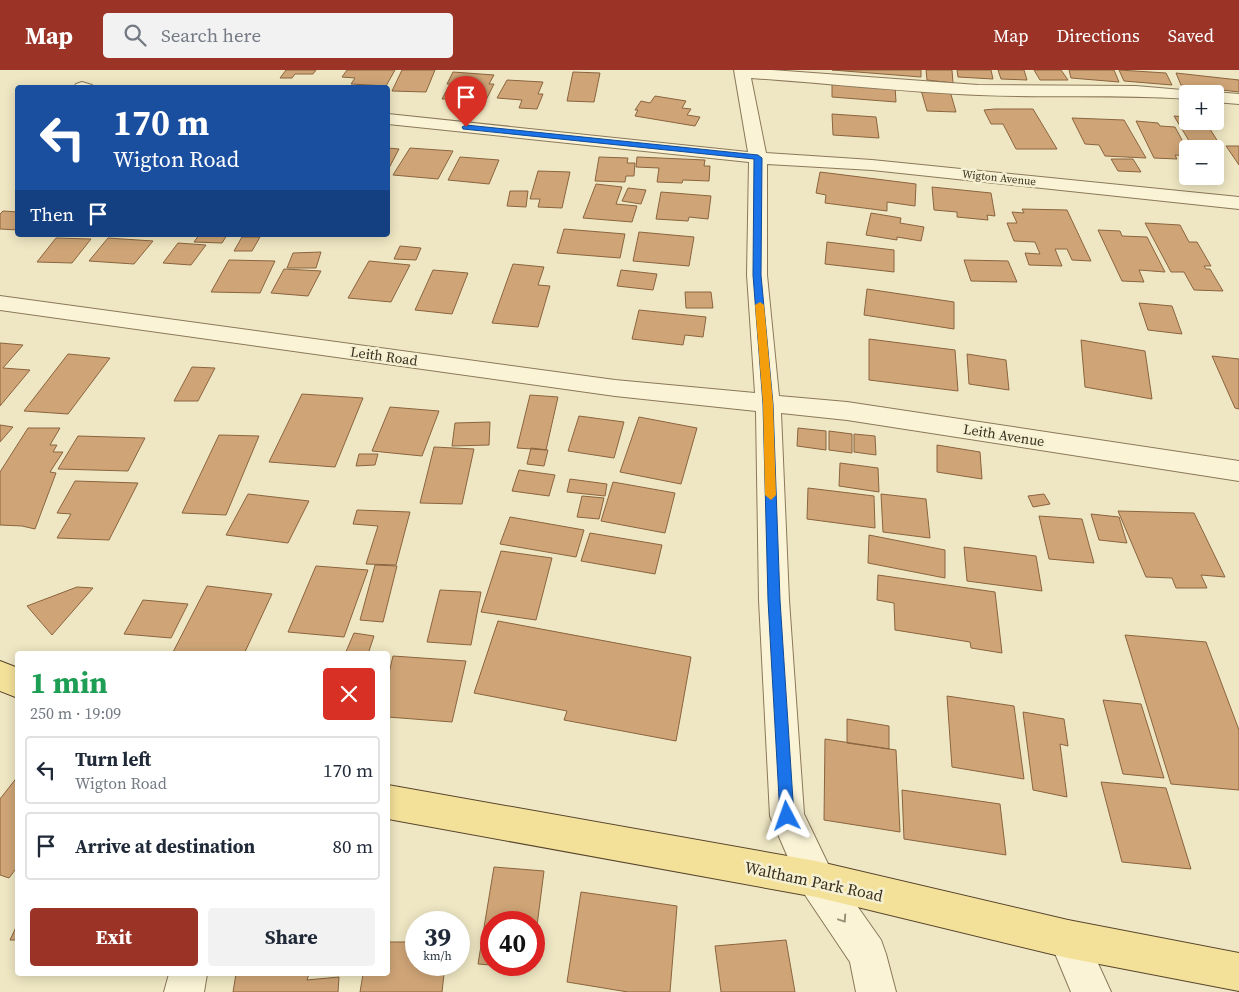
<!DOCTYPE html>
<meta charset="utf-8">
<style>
body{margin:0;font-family:"Source Serif 4",serif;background:#f2f2f3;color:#1f2937;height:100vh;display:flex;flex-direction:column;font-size:19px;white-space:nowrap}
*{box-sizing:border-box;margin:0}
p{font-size:16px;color:#747a83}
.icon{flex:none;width:28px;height:28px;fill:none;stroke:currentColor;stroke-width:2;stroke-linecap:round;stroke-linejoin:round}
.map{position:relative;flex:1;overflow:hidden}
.drawer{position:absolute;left:15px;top:581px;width:375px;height:325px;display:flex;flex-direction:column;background:#fff;border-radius:5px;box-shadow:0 2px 12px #0003}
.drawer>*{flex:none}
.top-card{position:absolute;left:15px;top:15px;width:375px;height:152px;border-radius:5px;box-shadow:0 2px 12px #0003;background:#1a4fa0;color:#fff;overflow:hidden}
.tools{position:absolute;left:1179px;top:15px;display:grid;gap:10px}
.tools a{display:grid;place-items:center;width:45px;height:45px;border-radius:5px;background:#fff;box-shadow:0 2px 12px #0003;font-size:25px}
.speed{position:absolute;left:405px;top:841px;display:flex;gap:10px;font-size:25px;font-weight:700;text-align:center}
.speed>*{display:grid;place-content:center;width:65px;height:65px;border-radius:50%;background:#fff;box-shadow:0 2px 12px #0003;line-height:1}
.speed small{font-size:12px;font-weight:400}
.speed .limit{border:8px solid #d22;background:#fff;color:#111}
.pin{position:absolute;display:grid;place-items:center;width:42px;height:42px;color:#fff;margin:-51px -21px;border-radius:50% 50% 50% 0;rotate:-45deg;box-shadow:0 0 5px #0007}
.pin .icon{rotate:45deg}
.me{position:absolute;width:55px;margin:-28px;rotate:356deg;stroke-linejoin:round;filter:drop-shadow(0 0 4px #0008)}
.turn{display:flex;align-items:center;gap:18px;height:105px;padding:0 15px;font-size:22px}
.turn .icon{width:65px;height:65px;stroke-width:2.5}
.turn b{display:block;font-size:35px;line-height:42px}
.then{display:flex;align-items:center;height:48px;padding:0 15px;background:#0003;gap:10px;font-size:19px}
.round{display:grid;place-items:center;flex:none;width:52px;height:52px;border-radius:5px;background:#f2f2f3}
.overview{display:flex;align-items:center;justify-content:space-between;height:85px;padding:0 15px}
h1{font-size:30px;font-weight:700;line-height:38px;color:#1e9e55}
.cta{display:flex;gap:10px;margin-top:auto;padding:10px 15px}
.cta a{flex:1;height:58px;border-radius:5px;background:#9b3327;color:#fff;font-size:20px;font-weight:700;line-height:58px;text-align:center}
.cta a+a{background:#f2f2f3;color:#1f2937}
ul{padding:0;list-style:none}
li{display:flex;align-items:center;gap:15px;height:68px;margin:0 10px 8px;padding:0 5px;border:2px solid #e0e1e3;border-radius:5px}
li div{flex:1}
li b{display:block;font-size:19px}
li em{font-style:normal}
header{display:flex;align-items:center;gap:30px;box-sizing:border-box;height:70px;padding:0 25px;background:#9b3327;color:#fff}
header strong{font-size:24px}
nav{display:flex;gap:28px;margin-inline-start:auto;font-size:18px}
.search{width:350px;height:45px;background:#f2f2f3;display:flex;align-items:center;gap:12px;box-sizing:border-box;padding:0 18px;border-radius:5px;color:#747a83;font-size:19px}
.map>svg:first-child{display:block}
</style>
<header>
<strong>Map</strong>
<div class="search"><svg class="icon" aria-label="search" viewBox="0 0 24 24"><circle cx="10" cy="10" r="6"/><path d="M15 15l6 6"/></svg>Search here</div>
<nav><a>Map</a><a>Directions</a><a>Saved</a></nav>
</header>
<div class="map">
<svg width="1239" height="922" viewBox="0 0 1239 922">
<rect width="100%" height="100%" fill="#efe7c3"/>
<path fill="#cfa577" stroke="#8a643e" d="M286 0H316L313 4H295L292 8H280Z
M347 0H395L386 16 351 14 355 8 342 7Z
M402 0H435L426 22 392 21Z
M832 0H921V7Z
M926 0H952L953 13 927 10Z
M957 0H991L993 9 958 7Z
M998 0H1024L1027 10 1001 9Z
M1034 0H1061L1068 10H1040Z
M1069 0H1114L1119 12 1071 8Z
M1119 0 1166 3 1172 15 1124 11Z
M453 2 494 5 489 14H494L485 32 478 31 474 39 453 37 457 29H442L450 14H447Z
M573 2 600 3 594 32 567 31Z
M1176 3 1239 10V22L1181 15Z
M507 10 543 12 538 24H543L537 39 519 38 522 30 497 28Z
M832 11 895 16 896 32 832 27Z
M921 20 950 21 956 42 927 41Z
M655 26 686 31 682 38 691 39 687 45 700 47 695 56 635 46 638 40H635L641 31 650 33Z
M995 39H1033L1057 79H1016L1003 54H991L984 40Z
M832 44 876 47 879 68 833 65Z
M1174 46 1188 47V51H1205L1220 75 1191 74Z
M1072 48 1124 50 1146 88 1105 86 1099 75 1085 74Z
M1136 51 1158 53 1160 56 1175 57 1188 81V86L1175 85 1177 89 1154 88Z
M1226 76H1239V95Z
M388 78 399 79 388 100Z
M410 78 453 81 438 109 393 105Z
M460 87 499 90 489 114 448 110Z
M599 87 628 88 627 93H635L634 106H626L625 112 595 111Z
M637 87 705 90 704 96H710L709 111 683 110 682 113 657 112 659 98 636 97Z
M1111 89H1133L1141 102 1118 101Z
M538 101 570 102 562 138 538 137 540 129H530Z
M820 102 916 114 915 136 887 132V141L825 133 826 125 816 123Z
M596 114 622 117 616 134 637 136 632 152 583 148Z
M932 117 991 123 995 146 987 145 988 150 957 147V142L934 140Z
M628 118 646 120 641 134 622 131Z
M510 121H528L526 137 507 136Z
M661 122 711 126 708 149 689 147 688 151 656 149Z
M1022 139 1067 140 1091 191 1072 190 1067 179H1055L1062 196 1029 195 1025 183 1040 184 1035 172 1014 171 1007 153H1017L1012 142 1024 143Z
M3 141 18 142V160L0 159V144Z
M871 143 901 148 900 153 924 157 921 171 897 167V170L866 165Z
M1145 153 1180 155 1189 172H1197L1211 196H1204L1206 199H1210L1223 221 1194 220 1184 202H1171Z
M564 159 625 164 620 188 557 183Z
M1098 160 1120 161 1122 166 1147 167 1165 202 1139 200 1144 212 1122 211Z
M639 162 694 167 689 196 633 191Z
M199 165H227L222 173 194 172Z
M242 167H260L252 181H234Z
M56 168 91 169 72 193 37 192Z
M108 168 153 171 134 194 89 191Z
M827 172 894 180V202L825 194Z
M178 173 206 175 191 195 163 193Z
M400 176 421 178 416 190 394 189Z
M321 182 316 198H287L293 183Z
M229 190 275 191 260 223 211 222Z
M964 190 1008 191 1017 212 971 211Z
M369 191 410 195 391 232 348 228Z
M513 194 544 197 538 215 550 216 538 257 492 253Z
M284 199 321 201 308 226 271 223Z
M433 200 468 203 452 244 415 240Z
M621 200 657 204 653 220 617 216Z
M867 219 954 232V259L864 245Z
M685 222H711L713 238H686Z
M1139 233 1172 236 1182 264 1148 260Z
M639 240 706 247 703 267 685 265 683 275 632 269Z
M869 269 955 280 958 321 869 310Z
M1081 270 1145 281 1152 329 1085 317Z
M0 273 23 275 3 298 30 300 0 336Z
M68 284 110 288 68 344 24 341Z
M967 284 1006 290 1009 320 969 314Z
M1212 286 1239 289V339L1235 338Z
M192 297 215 298 198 331H174Z
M302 324 363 328 335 397 269 392Z
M530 325 558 327 546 380 517 378Z
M390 337 439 341 422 386 372 381Z
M579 346 624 352 614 388 568 381Z
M639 347 697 358 681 414 620 402Z
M490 352 489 375 452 376 455 353Z
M0 355 13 357 0 372Z
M28 358H60L50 375H57L53 382H63L50 402 56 403 35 459 22 456 0 455V402Z
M798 358 826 361V380L797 376Z
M829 361 852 364V383L829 380Z
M854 364 875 366 876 385 854 382Z
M219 365 259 366 226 445 182 443Z
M78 366 145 368 128 401 58 399Z
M937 375 980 382 982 409 937 402Z
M434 377 474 379 462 434 420 433Z
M531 378 548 380 544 396 527 394Z
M359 384H378L375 395 356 396Z
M840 393 878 398 879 422 839 416Z
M519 400 555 405 549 426 512 421Z
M570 409 607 414 605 426 567 422Z
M75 411 138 413 109 470 57 468 71 444 57 443Z
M613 412 675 423 665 463 601 451Z
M808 418 874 426 875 458 807 449Z
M248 424 309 431 288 473 226 465Z
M881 424 926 429 930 468 883 462Z
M1044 424 1050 434 1033 437 1028 426Z
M582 426 604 428 599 449 577 447Z
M357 440 410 442 396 495 366 494 378 456 353 454Z
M1118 441 1194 443 1225 507 1201 505 1207 518H1176L1172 508 1146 507Z
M1091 444 1119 447 1127 473 1099 470Z
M1039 446 1082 449 1094 493 1049 489Z
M510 447 584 460 576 487 500 474Z
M590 463 662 475 655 504 581 491Z
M869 465 945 480V508L868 493Z
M964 477 1036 486 1042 521 967 511Z
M501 481 552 488 536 550 481 542Z
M375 495 397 496 383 552 360 550Z
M316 496 368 500 344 567 288 562Z
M878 505 995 522 1002 583 971 578 970 572 895 560 894 533 877 530Z
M207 516 272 524 244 584H172Z
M77 517 93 518 52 565 27 536Z
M440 520 481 522 471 575 427 572Z
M143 530 188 534 171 568 124 564Z
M498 551 691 587 676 671 564 650 567 641 474 623Z
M354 563 374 566 368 584H345Z
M1125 565 1206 572 1239 660V720L1171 714Z
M393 586 466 591 452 652 388 647V607Z
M947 626 1014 636 1024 709 952 697Z
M1103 630 1141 634 1164 708 1123 704Z
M1023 642 1064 649 1068 676 1060 674 1067 727 1033 720Z
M847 649 889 656V679L847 673Z
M825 669 896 680 900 762 824 750Z
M18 706V796L9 808 0 805V729Z
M1101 712 1166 718 1191 799 1122 792Z
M902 720 1000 734 1006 785 904 769Z
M494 797 544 801 534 879V852H491V895H532L531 898 478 894Z
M581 822 677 836 670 922H628L567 912Z
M18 853V870H10Z
M786 870 795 922H721L715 876Z
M388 872H416V895H445L442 922H360L363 904H388Z
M236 904H309L307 910 339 907 338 922H233Z"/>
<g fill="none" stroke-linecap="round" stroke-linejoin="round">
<defs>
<path id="minor" d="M734 0H772L978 15 1136 16 1194 21 1196 24H1188V29C1118 24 1048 28 979 25 903 22 827 13 751 8L766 83 872 90 1239 127V139L872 100 767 94V205L779 326 847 332 1239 391V411L847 350 781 343 789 530 804 744 829 796 881 870 886 884 896 922H856L850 892 803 822 770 746 759 530 756 341 615 326 0 240V226L615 310 755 323 747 205 749 92 388 54V44L748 82Z
M82 12 92 15 94 18 74 17 76 14Z
M1215 22 1239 24V34L1215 32V24H1209Z
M1068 850 1081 856 1111 922H1071L1049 869 1055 856Z
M169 904H207L204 922H164Z"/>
<path id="major" d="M0 591 18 598V628L0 621Z
M388 715 816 791 1068 850 1239 883V921L1068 888 816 827 388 749Z"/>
</defs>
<use href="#minor" stroke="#8a7859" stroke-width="2"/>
<use href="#major" stroke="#58452d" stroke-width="2"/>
<use href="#minor" fill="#faf3d6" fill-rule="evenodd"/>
<use href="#major" fill="#f4e199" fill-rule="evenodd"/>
</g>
<defs><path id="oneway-chevron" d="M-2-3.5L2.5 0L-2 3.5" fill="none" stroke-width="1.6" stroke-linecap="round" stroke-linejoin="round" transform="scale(1.25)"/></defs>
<use stroke="#9a907a" href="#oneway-chevron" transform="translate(843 849) rotate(56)"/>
<path fill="#1a73e8" stroke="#114b97" d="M466 55 758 85 762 88 761 205 773 334 780 530 794 746 792 752 787 754 782 752 780 746 768 530 763 334 753 205 754 89 463 59 462 57Z"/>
<path fill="#f59e0b" d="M760 232 764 235 773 334 776 425 771 430 765 425 763 334 755 235Z"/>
<g text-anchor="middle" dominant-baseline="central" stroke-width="5" stroke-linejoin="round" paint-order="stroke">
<g font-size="11" fill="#392e1e" stroke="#f6f0d2">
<text transform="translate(999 108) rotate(6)">Wigton Avenue</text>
</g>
<g font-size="14" fill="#392e1e" stroke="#f6f0d2">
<text transform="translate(384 286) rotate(8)">Leith Road</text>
<text transform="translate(1004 365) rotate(9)">Leith Avenue</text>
</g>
<g font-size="16" fill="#392e1e" stroke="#f6f0d2">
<text transform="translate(814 811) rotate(12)">Waltham Park Road</text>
</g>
</g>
</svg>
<div class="tools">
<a>+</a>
<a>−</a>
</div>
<div class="speed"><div>39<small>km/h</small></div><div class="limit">40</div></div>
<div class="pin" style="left:466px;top:57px;background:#d93025"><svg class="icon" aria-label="arrive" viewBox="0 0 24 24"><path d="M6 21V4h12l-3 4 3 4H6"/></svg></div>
<svg class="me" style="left:787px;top:746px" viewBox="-20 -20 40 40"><path d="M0-17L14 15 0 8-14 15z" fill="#1a73e8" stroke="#fff" stroke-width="4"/></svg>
<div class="top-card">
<div class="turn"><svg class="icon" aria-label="left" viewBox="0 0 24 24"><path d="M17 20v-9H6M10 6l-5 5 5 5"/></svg><div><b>170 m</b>Wigton Road</div></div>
<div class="then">Then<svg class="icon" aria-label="arrive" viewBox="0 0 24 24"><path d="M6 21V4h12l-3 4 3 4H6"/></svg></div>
</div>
<section class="drawer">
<div class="overview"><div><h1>1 min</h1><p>250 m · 19:09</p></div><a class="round" style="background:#d93025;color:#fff"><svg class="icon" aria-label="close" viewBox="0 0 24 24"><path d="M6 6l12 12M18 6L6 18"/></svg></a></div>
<ul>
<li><svg class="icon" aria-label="left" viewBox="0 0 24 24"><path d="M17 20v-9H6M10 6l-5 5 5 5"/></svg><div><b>Turn left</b><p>Wigton Road</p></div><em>170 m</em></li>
<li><svg class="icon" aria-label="arrive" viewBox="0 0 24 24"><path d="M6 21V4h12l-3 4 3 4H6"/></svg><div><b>Arrive at destination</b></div><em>80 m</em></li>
</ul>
<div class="cta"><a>Exit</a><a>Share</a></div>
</section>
</div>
